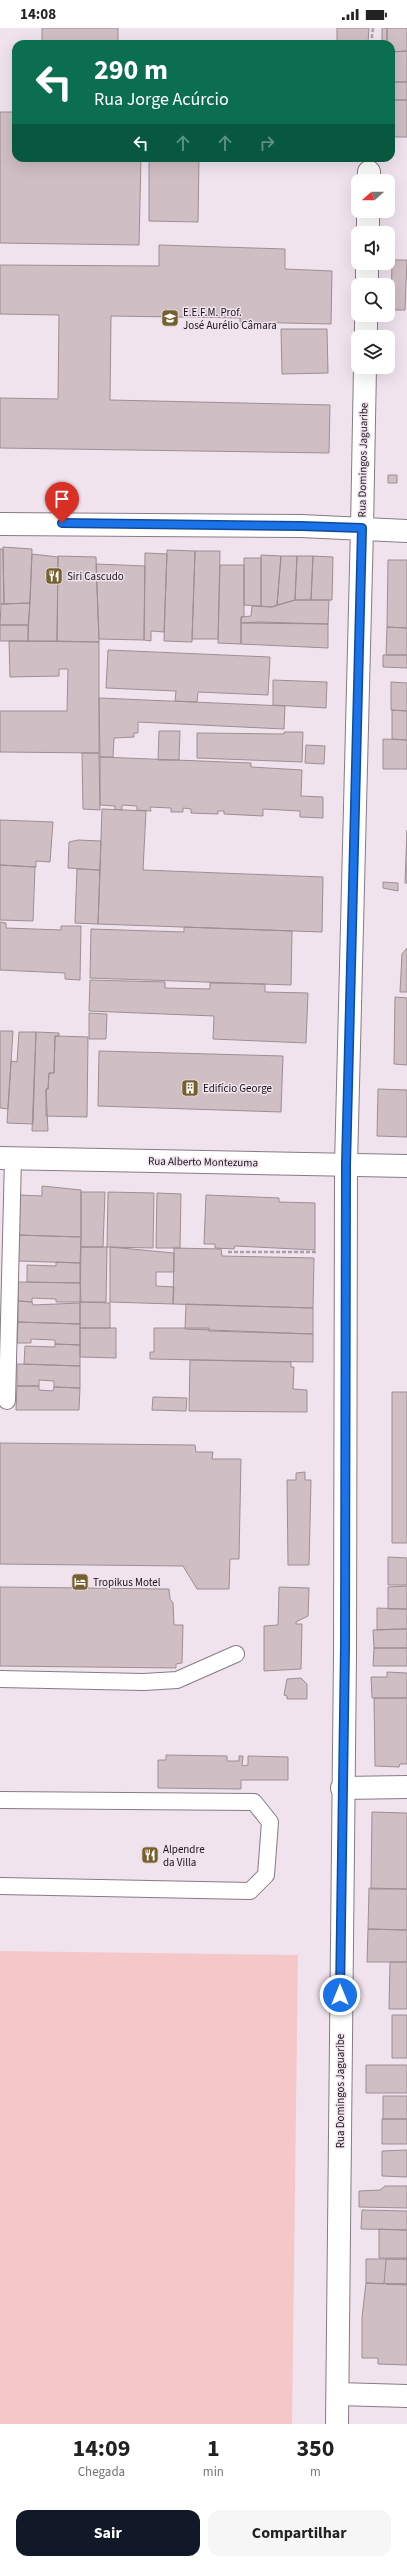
<!DOCTYPE html>
<html lang="pt">
<meta charset="utf-8">
<style>
body{margin:0;font-family:"Source Sans 3",sans-serif;background:#f6f6f6;color:#222;height:100vh;display:flex;flex-direction:column;font-size:15px;white-space:nowrap}
*{box-sizing:border-box;margin:0}
p{font-size:13px;color:#767676}
.icon{flex:none;width:22px;height:22px;fill:none;stroke:currentColor;stroke-width:2;stroke-linecap:round;stroke-linejoin:round}
.map{position:relative;height:2396px;overflow:hidden}
.sheet{display:flex;flex-direction:column;background:#fff;flex:1}
.sheet>*{flex:none}
.banner{position:absolute;left:12px;top:12px;width:383px;height:122px;border-radius:12px;box-shadow:0 4px 16px #0002;background:#0b6e4f;color:#fff;overflow:hidden}
.needle{width:26px;rotate:250deg}
.tools{position:absolute;left:351px;top:146px;display:grid;gap:8px}
.tools a{display:grid;place-items:center;width:44px;height:44px;border-radius:8px;background:#fff;box-shadow:0 4px 16px #0002;font-size:20px}
.pin{position:absolute;display:grid;place-items:center;width:34px;height:34px;color:#fff;margin:-41px -17px;border-radius:50% 50% 50% 0;rotate:-45deg;box-shadow:0 0 4px #0007}
.pin .icon{rotate:45deg}
.me{position:absolute;width:44px;margin:-22px;rotate:0deg;stroke-linejoin:round;filter:drop-shadow(0 0 3px #0008)}
.turn{display:flex;align-items:center;gap:14px;height:84px;padding:0 16px;font-size:18px}
.turn .icon{width:52px;height:52px;stroke-width:2.5}
.turn b{display:block;font-size:28px;line-height:34px}
.lanes{display:flex;align-items:center;height:38px;padding:0 16px;background:#0003;justify-content:center;gap:20px;direction:ltr}
.lanes .off{opacity:.35}
.eta{display:flex;justify-content:space-evenly;align-items:center;height:68px;text-align:center}
.eta b{font-size:24px;font-weight:700;line-height:28px}
.button{display:flex;gap:8px;margin-top:auto;padding:8px 16px}
.button a{flex:1;height:46px;border-radius:12px;background:#111827;color:#fff;font-size:16px;font-weight:700;line-height:46px;text-align:center}
.button a+a{background:#f6f6f6;color:#222}
.status{display:flex;justify-content:space-between;align-items:center;height:28px;padding:0 20px;background:#fff;direction:ltr}
.status svg{height:11px;fill:currentColor}
.map>svg:first-child{display:block}
</style>
<div class="status"><b>14:08</b><svg viewBox="0 0 49 12"><path d="M0 12V9h3v3zM5 12V6h3v6zM10 12V3h3v9zM15 12V0h3v12zM26 1h20v11H26zM47 4h2v5h-2z"/></svg></div>
<div class="map">
<svg width="407" height="2396" viewBox="0 0 407 2396">
<rect width="100%" height="100%" fill="#f0e3ee"/>
<path fill="#f5c7c9" d="M0 1923 298 1927 292 2396H0Z"/>
<path fill="#cfbec4" stroke="#9e8e94" d="M42 0H118V16H42Z
M337 0H369L368 16H337Z
M382 0H387V16H382Z
M387 0H407V23L391 24V16H387Z
M407 23V54H391V24Z
M391 54H407V72H391Z
M391 72H407V109H391Z
M0 84H16V130H141L139 217 0 215Z
M149 130H199L198 194 149 193Z
M159 217 285 221V241L332 243 331 296 240 294V290L111 288 110 372 330 377 329 425 0 420V370L58 371 59 287 0 286V237L159 238Z
M392 232H407L405 282H391Z
M281 301H327L328 345 282 346Z
M388 447H397V455H388Z
M3 519 32 521 30 575 4 576Z
M0 521H3L4 576H0Z
M167 522 195 523 192 614 164 613Z
M195 523H220L218 611H192Z
M145 525 167 526 164 604 151 603V613L144 612Z
M32 526 58 529 57 613H28Z
M261 527 281 528 277 577 272 579 261 578Z
M58 528 96 529 99 614 57 613Z
M281 528H297L295 572 277 577Z
M297 528H313L311 572H295Z
M313 528 333 529 332 572H311Z
M244 530H261V578L244 577Z
M388 532H407V600L387 599Z
M96 536 145 538 144 612 99 611Z
M220 537H244V588L241 589V616L218 615Z
M295 572H329L328 596 241 595V589L251 588 252 578 272 579Z
M30 575 28 597H0L1 576Z
M260 594 328 596V620L241 616V595Z
M0 597H28V613H0Z
M387 599 407 600V627H386Z
M9 613 99 614V725L0 724V683H67L68 641H59V648L10 649Z
M108 622 270 629 268 667 198 664 197 674 175 673 176 663 106 660Z
M383 627H407V640L383 639Z
M273 652 327 654 326 680 273 677Z
M391 654 407 655V683L391 682Z
M99 670 285 678 284 701 138 694V705H134V709L114 710 113 729H100Z
M392 682 407 683V712L392 711Z
M159 703H180L179 732H158Z
M284 704H303L302 734 197 730V705L284 706Z
M383 711 407 712V741H383Z
M306 717 325 718 324 736 305 735Z
M82 725H99L100 782 83 781Z
M100 729 251 735V739L302 742 301 768 323 769V790L300 789V783L263 781V788L224 786V783H218V786L191 785V781L183 780V784H171V780L150 779 151 783 137 782V778L122 777V782L115 781V778L100 777Z
M102 781 146 783 143 842 323 849 322 904 98 896Z
M0 792 53 794 50 834 36 833V839L0 837Z
M407 802V855H405Z
M78 812 101 813 100 842 68 840 69 814Z
M0 837 35 839 33 893 0 892Z
M77 841 100 842 98 896 75 895Z
M383 854 398 855V863L383 860Z
M0 894 6 895V900L61 902V898H81L80 952 65 951V945L0 942Z
M184 899 292 903 291 957 90 950 91 901 184 904Z
M407 920V964H400L402 926Z
M90 952 165 954V960L210 961V955L265 956V964L308 965 306 1015 213 1011 214 988 89 983Z
M395 969 407 970V1037L394 1036Z
M89 985 107 986 106 1011H89Z
M0 1003H13L8 1081 0 1080Z
M19 1004H36L33 1096 7 1095 11 1033 17 1034Z
M36 1004 59 1005V1008H55L54 1045H49L48 1061H46L48 1103H32Z
M55 1008 88 1009 87 1089 46 1088V1061H48L49 1045H54Z
M99 1023 283 1028 281 1084 98 1078Z
M378 1061 407 1062V1109L377 1108Z
M42 1158 81 1162V1209L18 1207V1167L42 1168Z
M81 1164H105L103 1219H81Z
M108 1164 154 1165 153 1220 107 1219Z
M157 1165 181 1166 180 1220H156Z
M206 1167 279 1170V1174L315 1175V1222L235 1218 234 1221 215 1220V1216H204Z
M18 1207 81 1209 80 1235 18 1233Z
M81 1219H107L106 1274H80Z
M110 1219 174 1225V1244H156V1258L174 1259 173 1276 110 1274Z
M174 1220 221 1221 222 1228 314 1230 313 1280 173 1276Z
M56 1234 80 1235V1255L27 1254V1237L56 1238Z
M18 1254 80 1255 81 1274H56V1271L32 1270V1274L18 1273Z
M18 1273 32 1274 33 1277 80 1275V1296L18 1294Z
M80 1274 110 1275V1300H80Z
M186 1276 313 1280V1306L185 1301Z
M18 1294 80 1296V1317L55 1316V1312L31 1311V1315H17Z
M80 1300H116V1330L80 1329Z
M154 1300H209V1303L313 1306V1334L150 1331V1324H154Z
M55 1316 80 1317V1338L24 1336 25 1318 55 1319Z
M190 1332 291 1334V1339H294L293 1361 307 1362V1384L189 1383Z
M17 1336 80 1338V1360L54 1359V1353L39 1352V1358H17Z
M17 1358H39V1362L53 1363 54 1359 80 1360 79 1382H16Z
M392 1364H407V1515H392Z
M153 1369 187 1370 186 1383 152 1382Z
M0 1415 195 1417 196 1424H213L212 1431H241L239 1531H230L229 1561H197L183 1538 0 1536Z
M305 1444V1452H311L309 1537H288L287 1452H296V1445Z
M388 1529 407 1530V1557H388Z
M407 1558V1581H388V1559Z
M0 1559 169 1561 170 1571 173 1575 174 1597H183L182 1635 176 1636V1640L0 1638Z
M279 1559 309 1560 308 1588 296 1594V1596H302L301 1641 264 1643V1598L278 1597Z
M377 1580 407 1581V1601L377 1602Z
M396 1601H407V1620H374L373 1602Z
M374 1620H407V1638H373Z
M387 1644 407 1645V1670H372L371 1649H387Z
M301 1650 307 1656V1671H287V1668L284 1667 287 1651Z
M374 1670H407V1736H400L399 1739 375 1738Z
M166 1727 227 1728V1733H239V1728H243L242 1738 248 1737V1728L288 1729V1752H241V1761L158 1760V1732H166Z
M372 1784 407 1785V1861H371Z
M369 1860 407 1861V1902L368 1901Z
M368 1901 407 1902V1934H367Z
M390 1934H407V1981H389Z
M392 1987H407V2030H392Z
M366 2037H407V2065H366Z
M383 2068H407V2091H383Z
M382 2091H407V2116H382Z
M407 2122V2149L382 2148V2123Z
M385 2158H407V2180L359 2179V2163L380 2162Z
M362 2182 407 2183V2202L361 2201Z
M379 2201 407 2202V2230H379Z
M366 2231H407V2256L366 2255Z
M386 2231H407V2256H386L407 2257V2337L378 2336V2330H362V2289L366 2255 384 2256Z"/>
<g fill="none" stroke-linecap="round" stroke-linejoin="round">
<defs>
<path id="service" d="M7 1373 13 1130
M0 1651 144 1654 177 1652 236 1626
M0 1772 254 1774 270 1794 266 1847 250 1863 0 1858"/>
<path id="minor" d="M369 153V144
M368 205V183
M367 257V235
M366 309V287
M362 500 365 339
M0 1130 407 1138
M342 1760 407 1759
M338 2366 407 2368"/>
<path id="tertiary" d="M0 496 301 498 407 503
M337 2396 345 1627 346 1137 362 500"/>
</defs>
<use href="#service" stroke="#867b85" stroke-width="18"/>
<use href="#minor" stroke="#867b85" stroke-width="24"/>
<use href="#tertiary" stroke="#867b85" stroke-width="24"/>
<path stroke="#a99fa7" stroke-width="2.5" stroke-dasharray="4 2" stroke-linecap="butt" d="M371 16 373 0
M228 1224H318"/>
<use href="#service" stroke="#fff" stroke-width="16"/>
<use href="#minor" stroke="#fff" stroke-width="22"/>
<use href="#tertiary" stroke="#fff" stroke-width="22"/>
</g>
<g fill="none" stroke-linecap="round" stroke-linejoin="round">
<defs>
<path id="route" d="M62 495 301 498 362 500 346 1137 345 1617 340 1967"/>
</defs>
<use href="#route" stroke="#114b97" stroke-width="10"/>
<use href="#route" stroke="#1a73e8" stroke-width="7"/>
</g>
<defs>
<symbol id="school-square" viewBox="-11 -11 22 22"><rect x="-9" y="-9" width="18" height="18" rx="4" fill="#766030" stroke="#f0e3ee"/><path d="M0-5L7-2L0 1L-7-2ZM-4 1L0 2.5L4 1V4Q0 6-4 4Z" fill="#fff"/></symbol>
<symbol id="restaurant-square" viewBox="-11 -11 22 22"><rect x="-9" y="-9" width="18" height="18" rx="4" fill="#766030" stroke="#f0e3ee"/><path d="M-5-6h1v4h1v-4h1v4h1v-4h1v5L-1.5 .5V6h-2V.5L-5-1ZM5-6V6H3V1.5H1.5Q1.5-4 5-6Z" fill="#fff"/></symbol>
<symbol id="building-square" viewBox="-11 -11 22 22"><rect x="-9" y="-9" width="18" height="18" rx="4" fill="#766030" stroke="#f0e3ee"/><path d="M-4-6H4V6H1V3H-1V6H-4ZM-2.5-4.3h1.7v1.8h-1.7ZM.8-4.3h1.7v1.8H.8ZM-2.5-1h1.7V.8h-1.7ZM.8-1h1.7V.8H.8Z" fill="#fff"/></symbol>
<symbol id="hotel-square" viewBox="-11 -11 22 22"><rect x="-9" y="-9" width="18" height="18" rx="4" fill="#766030" stroke="#f0e3ee"/><path d="M-6-4.5h1.5V1H6V5H4.5V3h-9V5H-6ZM-4 0a1.8 1.8 0 1 1 3.6 0ZM.5 0V-2.5h3Q6-2.5 6 0Z" fill="#fff"/></symbol>
</defs>
<g fill-rule="evenodd">
<use href="#school-square" x="160" y="280" width="20" height="20"/>
<use href="#restaurant-square" x="44" y="538" width="20" height="20"/>
<use href="#building-square" x="180" y="1050" width="20" height="20"/>
<use href="#hotel-square" x="70" y="1544" width="20" height="20"/>
<use href="#restaurant-square" x="140" y="1817" width="20" height="20"/>
</g>
<g text-anchor="middle" dominant-baseline="central" stroke-width="3" stroke-linejoin="round" paint-order="stroke">
<g font-size="11" fill="#1a1519" stroke="#f0e3ee" text-anchor="start">
<text x="183" y="284">E.E.F.M. Prof.<tspan x="183" dy="13">José Aurélio Câmara</tspan></text>
<text x="67" y="548">Siri Cascudo</text>
<text x="203" y="1060">Edifício George</text>
<text x="93" y="1554">Tropikus Motel</text>
<text x="163" y="1821">Alpendre<tspan x="163" dy="13">da Villa</tspan></text>
</g>
<g font-size="11" fill="#1a1519" stroke="#f0e3ee">
<text transform="translate(363 432) rotate(-89)">Rua Domingos Jaguaribe</text>
<text transform="translate(203 1134) rotate(1)">Rua Alberto Montezuma</text>
<text transform="translate(340 2063) rotate(-90)">Rua Domingos Jaguaribe</text>
</g>
</g>
</svg>
<div class="tools">
<a><svg class="needle" viewBox="-14 -14 28 28"><path d="M0-13l5 13h-10z" fill="#e53935"/><path d="M0 13l5-13h-10z" fill="#767676"/></svg></a>
<a><svg class="icon" aria-label="sound" viewBox="0 0 24 24"><path d="M4 9h4l5-4v14l-5-4H4zM17 9q2 3 0 6"/></svg></a>
<a><svg class="icon" aria-label="search" viewBox="0 0 24 24"><circle cx="10" cy="10" r="6"/><path d="M15 15l6 6"/></svg></a>
<a><svg class="icon" aria-label="layers" viewBox="0 0 24 24"><path d="M12 4l9 5-9 5-9-5zM3 14l9 5 9-5"/></svg></a>
</div>
<div class="pin" style="left:62px;top:495px;background:#d93025"><svg class="icon" aria-label="arrive" viewBox="0 0 24 24"><path d="M6 21V4h12l-3 4 3 4H6"/></svg></div>
<svg class="me" style="left:340px;top:1967px" viewBox="-20 -20 40 40"><circle r="17" fill="#1a73e8" stroke="#fff" stroke-width="3"/><path d="M0-11L8 9 0 5-8 9z" fill="#fff"/></svg>
<div class="banner">
<div class="turn"><svg class="icon" aria-label="left" viewBox="0 0 24 24"><path d="M17 20v-9H6M10 6l-5 5 5 5"/></svg><div><b>290 m</b>Rua Jorge Acúrcio</div></div>
<div class="lanes"><svg class="icon" aria-label="left" viewBox="0 0 24 24"><path d="M17 20v-9H6M10 6l-5 5 5 5"/></svg><svg class="icon off" aria-label="ahead" viewBox="0 0 24 24"><path d="M12 20V5M6 11l6-6 6 6"/></svg><svg class="icon off" aria-label="ahead" viewBox="0 0 24 24"><path d="M12 20V5M6 11l6-6 6 6"/></svg><svg class="icon off" aria-label="right" viewBox="0 0 24 24"><path d="M7 20v-9h11M14 6l5 5-5 5"/></svg></div>
</div>
</div>
<section class="sheet">
<div class="eta">
<div><b>14:09</b><p>Chegada</p></div>
<div><b>1</b><p>min</p></div>
<div><b>350</b><p>m</p></div>
</div>
<div class="button"><a>Sair</a><a>Compartilhar</a></div>
</section>
